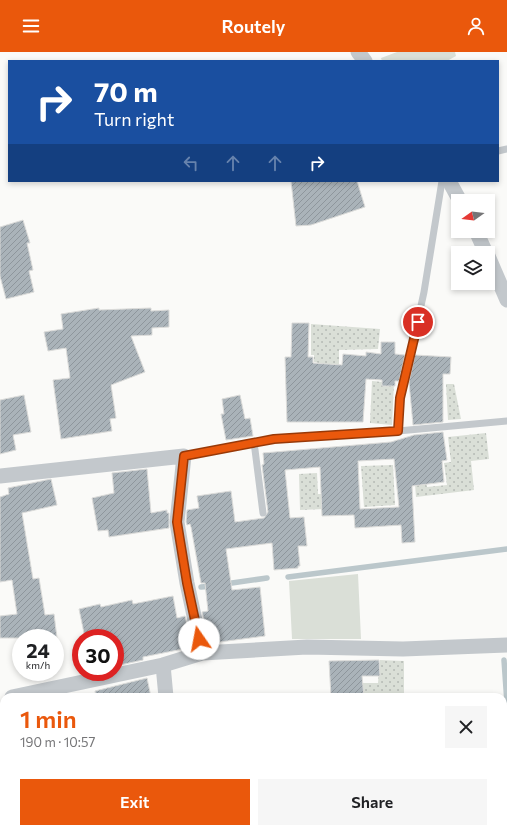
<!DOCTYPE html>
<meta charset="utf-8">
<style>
body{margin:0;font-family:Commissioner,sans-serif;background:#f6f6f6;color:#202124;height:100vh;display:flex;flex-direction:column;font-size:15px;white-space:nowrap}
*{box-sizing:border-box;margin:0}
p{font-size:13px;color:#757577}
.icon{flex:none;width:22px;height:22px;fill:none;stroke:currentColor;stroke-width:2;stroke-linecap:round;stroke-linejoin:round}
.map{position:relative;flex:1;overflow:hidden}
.drawer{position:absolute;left:0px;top:641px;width:507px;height:140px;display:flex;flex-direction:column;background:#fff;border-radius:12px 12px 0 0;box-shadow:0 2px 6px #0003}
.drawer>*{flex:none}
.guide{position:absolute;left:8px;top:8px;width:491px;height:122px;border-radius:0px;box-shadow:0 2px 6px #0003;background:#1a4fa0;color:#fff;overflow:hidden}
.needle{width:26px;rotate:256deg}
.fabs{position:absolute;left:451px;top:142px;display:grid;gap:8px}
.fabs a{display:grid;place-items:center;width:44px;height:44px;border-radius:0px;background:#fff;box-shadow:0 2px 6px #0003;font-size:20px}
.speed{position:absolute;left:12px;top:577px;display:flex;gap:8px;font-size:20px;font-weight:700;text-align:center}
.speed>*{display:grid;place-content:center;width:52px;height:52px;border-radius:50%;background:#fff;box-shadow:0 2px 6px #0003;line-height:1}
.speed small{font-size:10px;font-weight:400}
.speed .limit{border:6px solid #d22;background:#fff;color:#111}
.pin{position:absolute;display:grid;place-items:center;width:34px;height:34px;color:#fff;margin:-17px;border:2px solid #fff;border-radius:50%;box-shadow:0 1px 4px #0007}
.me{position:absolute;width:44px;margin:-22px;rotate:348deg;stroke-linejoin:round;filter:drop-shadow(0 0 3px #0008)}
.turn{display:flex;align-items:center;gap:14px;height:84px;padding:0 20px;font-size:18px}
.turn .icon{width:52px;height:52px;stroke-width:2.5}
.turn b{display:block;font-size:28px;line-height:34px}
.lanes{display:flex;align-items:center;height:38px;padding:0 20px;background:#0003;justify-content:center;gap:20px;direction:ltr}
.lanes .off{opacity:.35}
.round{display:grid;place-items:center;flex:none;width:42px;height:42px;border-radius:0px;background:#f6f6f6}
.summary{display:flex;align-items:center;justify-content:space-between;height:68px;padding:0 20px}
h1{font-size:24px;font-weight:600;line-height:30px;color:#ea580c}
.action{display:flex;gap:8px;margin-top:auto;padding:8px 20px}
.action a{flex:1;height:46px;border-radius:0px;background:#ea580c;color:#fff;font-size:16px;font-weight:600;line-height:46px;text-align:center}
.action a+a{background:#f6f6f6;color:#202124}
header{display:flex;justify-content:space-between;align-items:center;height:52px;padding:0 20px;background:#ea580c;color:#fff;font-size:18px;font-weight:600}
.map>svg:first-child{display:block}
</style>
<header><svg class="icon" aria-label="menu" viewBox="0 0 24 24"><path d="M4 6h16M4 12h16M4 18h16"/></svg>Routely<svg class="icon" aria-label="person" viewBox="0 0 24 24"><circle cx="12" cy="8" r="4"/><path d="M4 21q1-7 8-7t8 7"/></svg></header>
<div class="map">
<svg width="507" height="781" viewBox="0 0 507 781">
<defs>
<pattern id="garden-dots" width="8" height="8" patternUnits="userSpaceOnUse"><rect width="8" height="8" fill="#dadfd7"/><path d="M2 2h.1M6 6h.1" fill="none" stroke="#b4b9b4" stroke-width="1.8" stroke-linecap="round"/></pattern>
<pattern id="building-hatch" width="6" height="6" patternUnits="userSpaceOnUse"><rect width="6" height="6" fill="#aab3b9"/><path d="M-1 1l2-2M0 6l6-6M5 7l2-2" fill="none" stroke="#8e969c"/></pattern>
</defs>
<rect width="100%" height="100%" fill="#fafaf8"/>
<path fill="#dadfd7" d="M397 0H455L456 4 447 9H382L381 6Z
M358 522 361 587H292L289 529Z"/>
<path fill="url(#garden-dots)" d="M311 272 380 277 378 297 339 298V314L318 323 319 311 314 310V303H311Z
M372 329 394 331 392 373 370 371Z
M446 332H454L461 367 448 368Z
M486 381 489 407 471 409 474 438 416 445 415 432 426 431 427 435 447 433 444 411 451 410 448 385Z
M393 413 395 453 364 455 361 414Z
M317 421 318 442H325V457L300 458 299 422Z
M380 608 404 609V645H362L360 631H378Z"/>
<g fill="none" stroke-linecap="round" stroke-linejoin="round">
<path stroke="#bbc7cb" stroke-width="5.5" d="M288 525 507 497
M225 532 267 526
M201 535 213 534
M504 608 507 651
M503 675 507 674"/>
</g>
<path fill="url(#building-hatch)" stroke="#dcdcda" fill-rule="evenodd" d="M291 129H357L365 155 311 173 296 174Z
M23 168 30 191H27L33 218 29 219 34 240 6 247 0 224V175Z
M99 256V258L151 256V259L169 258V275L152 276V283L131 284 145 320 111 333 116 366 110 367 112 379 61 387 53 328 70 326 66 296 48 299 44 280 63 277 61 262Z
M292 271H309L308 305H313V311L342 313 343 302 366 304V300L381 302V290H395V302L405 303 399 329H395V334H382V328L366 327 363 370H287L285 305H291Z
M415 303 451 305 450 322H443V370L413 373 409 330Z
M24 343 31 380 13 383 16 398 0 402V348Z
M240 343 245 367 250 366 253 384 226 388 221 362H224L222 347Z
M443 380 447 408 442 409 444 430 412 434 415 490 402 491 401 473 355 476 354 463 322 464 320 415 285 418 290 466 304 465 307 494H298L300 514H298V516L274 518 272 491 226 497 232 538 260 535 265 584 212 591 210 571 206 576 202 560 208 559 205 531H201L191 475 190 472 187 473 186 470 187 458 199 456 197 444 231 439 235 470 264 466 268 460 262 413 264 412 263 401 391 390 414 383ZM394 407 399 455 360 457 358 409Z
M147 417 151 461 167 458V461H169V476L109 485 108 478 98 479 92 446 114 441 112 421Z
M51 427 57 453 22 461 33 527 39 526 45 563 54 562 57 586H0V564L17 562 12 528 0 530V445L9 442 8 436Z
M173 544 177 566 185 564 191 592 188 596 143 605V608L115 614V586H109L108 581 85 586 79 557 100 552 101 555 132 548 133 552Z
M379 608 380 624H362L364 645H331L329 609Z
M147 626 151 645H96L95 639Z"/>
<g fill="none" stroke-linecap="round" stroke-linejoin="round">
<path stroke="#c3c8cc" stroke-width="7" d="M498 99 507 97
M398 379 401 345 424 240 442 129
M254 390 263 461
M184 404 273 387 398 379 507 369"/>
<path stroke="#c3c8cc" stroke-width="15" d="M358 0 365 9
M449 129 460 149
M476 179 486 201
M488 204 507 248
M0 424 184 404 177 470 187 531 202 601
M163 613 166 645
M12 645 163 613 202 601 307 595 403 597 507 593
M185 777 186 781"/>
</g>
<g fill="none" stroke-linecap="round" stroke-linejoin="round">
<defs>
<path id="route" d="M199 587 187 531 177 470 184 404 274 387 398 379 400 346 418 270"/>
</defs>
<use href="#route" stroke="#983908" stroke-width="10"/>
<use href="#route" stroke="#ea580c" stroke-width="7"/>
</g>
</svg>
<div class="fabs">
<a><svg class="needle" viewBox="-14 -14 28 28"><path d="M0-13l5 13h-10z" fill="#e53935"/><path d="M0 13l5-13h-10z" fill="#757577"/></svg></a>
<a><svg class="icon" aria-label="layers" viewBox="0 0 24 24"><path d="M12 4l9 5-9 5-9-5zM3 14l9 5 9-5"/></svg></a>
</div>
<div class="speed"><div>24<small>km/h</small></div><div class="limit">30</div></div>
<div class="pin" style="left:418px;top:270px;background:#d93025"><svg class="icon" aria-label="arrive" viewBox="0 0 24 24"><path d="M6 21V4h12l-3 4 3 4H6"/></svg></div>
<svg class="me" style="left:199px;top:587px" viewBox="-20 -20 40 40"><circle r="19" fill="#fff"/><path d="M0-13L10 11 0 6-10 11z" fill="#ea580c"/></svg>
<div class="guide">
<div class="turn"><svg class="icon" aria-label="right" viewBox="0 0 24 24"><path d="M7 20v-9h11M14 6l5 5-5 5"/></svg><div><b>70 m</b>Turn right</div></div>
<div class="lanes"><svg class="icon off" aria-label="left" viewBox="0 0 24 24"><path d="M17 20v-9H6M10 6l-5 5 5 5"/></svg><svg class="icon off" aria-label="ahead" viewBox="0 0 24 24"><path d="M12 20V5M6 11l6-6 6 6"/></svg><svg class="icon off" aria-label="ahead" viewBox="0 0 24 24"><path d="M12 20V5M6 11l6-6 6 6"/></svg><svg class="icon" aria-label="right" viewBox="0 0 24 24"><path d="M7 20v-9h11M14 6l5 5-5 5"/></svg></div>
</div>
<section class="drawer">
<div class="summary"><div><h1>1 min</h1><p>190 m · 10:57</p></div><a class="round"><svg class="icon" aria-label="close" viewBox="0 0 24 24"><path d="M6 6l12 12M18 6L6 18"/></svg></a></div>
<div class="action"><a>Exit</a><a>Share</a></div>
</section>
</div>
